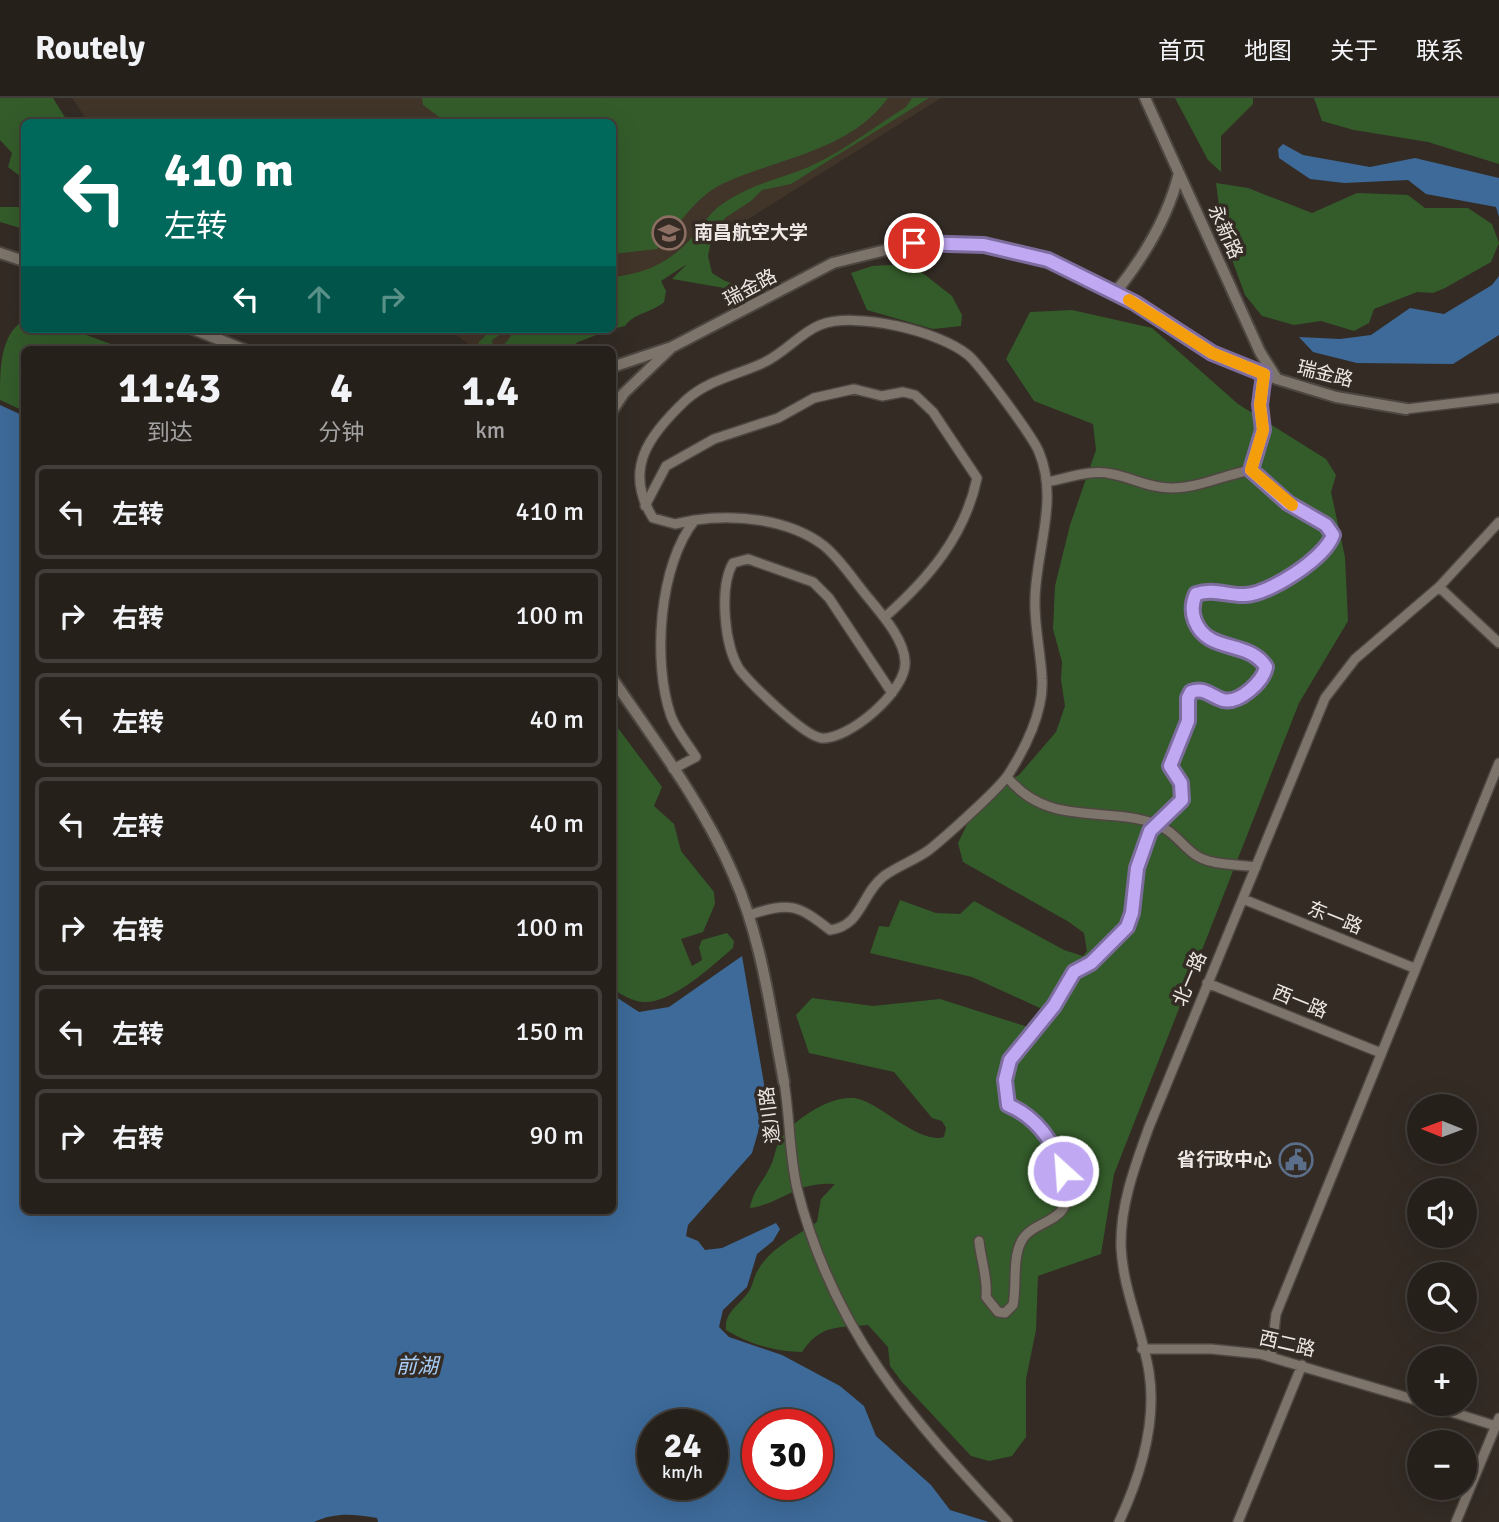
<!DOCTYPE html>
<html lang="zh">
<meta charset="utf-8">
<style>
body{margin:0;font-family:Signika,"Noto Sans SC",sans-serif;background:#2e2824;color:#f1f3f6;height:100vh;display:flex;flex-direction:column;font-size:26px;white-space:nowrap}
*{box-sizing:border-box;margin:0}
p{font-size:23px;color:#a4a3a3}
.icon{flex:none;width:38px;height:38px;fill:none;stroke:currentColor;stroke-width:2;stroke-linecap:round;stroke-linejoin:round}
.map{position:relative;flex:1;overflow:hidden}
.details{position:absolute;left:21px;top:248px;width:595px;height:868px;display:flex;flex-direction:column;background:#26201b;border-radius:10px;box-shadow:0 7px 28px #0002,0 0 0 2px #423e3a}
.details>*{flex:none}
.hud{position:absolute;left:21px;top:21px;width:595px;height:214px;border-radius:10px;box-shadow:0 7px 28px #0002,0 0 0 2px #423e3a;background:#00695c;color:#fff;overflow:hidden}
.needle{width:46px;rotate:271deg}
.fabs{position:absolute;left:1407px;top:996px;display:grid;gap:14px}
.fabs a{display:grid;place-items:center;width:70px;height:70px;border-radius:50%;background:#26201b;box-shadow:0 7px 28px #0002,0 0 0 2px #423e3a;font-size:35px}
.speed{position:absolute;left:637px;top:1311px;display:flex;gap:14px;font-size:35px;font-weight:700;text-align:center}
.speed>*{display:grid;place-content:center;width:91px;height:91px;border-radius:50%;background:#26201b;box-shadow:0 7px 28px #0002,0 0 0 2px #423e3a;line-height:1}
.speed small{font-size:18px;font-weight:400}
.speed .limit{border:10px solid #d22;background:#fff;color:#111}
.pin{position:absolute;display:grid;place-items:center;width:60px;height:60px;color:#fff;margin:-30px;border:4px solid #fff;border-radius:50%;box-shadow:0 2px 7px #0007}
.me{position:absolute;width:77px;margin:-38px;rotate:334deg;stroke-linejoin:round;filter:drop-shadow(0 0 5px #0008)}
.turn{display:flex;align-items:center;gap:24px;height:147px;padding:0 28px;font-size:32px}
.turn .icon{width:91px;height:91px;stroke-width:2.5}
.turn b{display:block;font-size:49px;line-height:60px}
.lanes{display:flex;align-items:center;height:66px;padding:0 28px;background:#0003;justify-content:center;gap:35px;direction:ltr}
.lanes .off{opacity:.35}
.eta{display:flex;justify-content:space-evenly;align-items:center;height:119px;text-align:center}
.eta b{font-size:42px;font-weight:800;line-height:49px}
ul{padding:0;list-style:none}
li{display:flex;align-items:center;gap:21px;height:94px;margin:0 14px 10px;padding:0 14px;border:4px solid #423e3a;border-radius:10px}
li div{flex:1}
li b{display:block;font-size:26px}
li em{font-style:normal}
header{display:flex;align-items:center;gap:42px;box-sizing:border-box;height:98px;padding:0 35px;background:#26201b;border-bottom:2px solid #423e3a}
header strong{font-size:33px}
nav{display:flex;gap:38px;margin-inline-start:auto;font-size:24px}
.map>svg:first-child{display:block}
</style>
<header>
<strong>Routely</strong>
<nav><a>首页</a><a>地图</a><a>关于</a><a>联系</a></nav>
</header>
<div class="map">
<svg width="1499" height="1424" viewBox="0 0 1499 1424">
<rect width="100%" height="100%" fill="#332b24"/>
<path fill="#413429" d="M72 0H941L613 206 612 24H88Z
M449 231H573L539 252H476Z"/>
<path fill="#345c2a" d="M0 0H53L68 24H24V81L8 69 12 55 0 42Z
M422 0H888C848 54 780 59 722 86 695 99 677 130 657 151L613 156 612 24H446L423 7Z
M912 0H929L791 86 762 92 751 103 725 120 712 138 708 158 712 175C724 183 736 190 752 186L742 193 672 181 687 166 661 183 666 193 664 204C652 215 635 214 625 228L612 231 613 179C649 175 672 163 696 135 703 126 711 114 721 107 753 84 781 82 815 66 846 51 876 28 906 9Z
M1175 0H1253V6L1221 38V74L1208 62Z
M1314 0H1499V66L1428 44 1354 32 1322 23Z
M1216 85 1248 90 1312 115 1357 95 1408 97 1425 110H1468L1492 126 1499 145 1491 164 1445 190 1433 195 1417 194 1374 211 1369 225 1354 233 1321 223 1294 227 1262 218 1245 197 1223 137Z
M0 109H18L24 115V131L0 124Z
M890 167 915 169 952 198 962 217 961 228 933 231 867 212 851 175 872 168Z
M1072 212 1152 230 1238 306 1326 361 1336 377 1331 394 1345 459 1348 523 1299 605 1114 1076 1101 1156 1038 1178 1036 1232 1026 1281V1339L1012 1358 989 1363 971 1358 902 1284 890 1268 888 1249 868 1227C837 1230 821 1226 802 1254 777 1254 748 1246 726 1232 724 1215 738 1208 747 1196 753 1189 753 1180 758 1172 770 1150 797 1138 817 1124L821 1101 835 1086C795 1083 784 1105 750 1110 753 1092 764 1083 771 1067 775 1059 775 1050 780 1042 793 1021 837 992 862 1002 885 1010 920 1046 944 1039L946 1030 942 1023 932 1020 894 974 809 955 796 917 812 900 873 908 940 901 1028 929 1038 927 1044 919 1042 911 972 879 870 855 879 828 889 829 900 802 936 815 960 816 974 803 1064 852 1083 858 1087 853 1084 835 1069 824 963 764 958 745 981 698 1019 677 1056 634 1065 608 1061 582 1062 564 1053 531 1055 488 1070 427 1096 352 1093 326 1034 303 1006 261 1030 214Z
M24 222V231H70L127 252H24V313L0 302C0 270 0 237 24 222Z
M492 231H508L492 242 493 252H477L479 244Z
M516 231 524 236 532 231H612L578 244 567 252H500Z
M612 622 662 689 654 708 674 726 681 753 714 794 715 806 703 834 681 841 692 868 702 862 699 849 702 842 727 835 734 843 733 850C712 868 672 906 643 904 632 903 622 897 613 891Z"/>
<path fill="#3d6a99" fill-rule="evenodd" d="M1283 46 1303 57 1370 69 1415 60 1499 80V119L1496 109 1426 96 1408 82 1344 85 1310 81 1279 60 1278 51Z
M1499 178V237L1453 266 1357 265 1313 254 1299 239 1340 241 1371 237 1410 210 1444 216 1492 187Z
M0 307 24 318V1113H612L613 897 639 914 669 909 742 858 767 1003 752 1055 688 1127 686 1138 698 1143 705 1152 722 1150 776 1125 780 1131 773 1143 757 1156 747 1189 723 1212 719 1229 729 1239 782 1257 840 1288 864 1308 876 1338 931 1387 950 1412 989 1424H378L377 1420C354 1416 335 1414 314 1424H0ZM653 1326H712V1386H653ZM758 1326H817V1386H758Z"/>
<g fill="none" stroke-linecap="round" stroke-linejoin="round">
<defs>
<path id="minor" d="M1406 311 1499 300
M1047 384C1068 380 1091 371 1112 376 1133 380 1149 390 1171 390 1199 390 1224 377 1251 372L1263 332 1260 307 1264 276
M645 408 666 368 714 341 778 320 814 300 854 291 882 298 903 294 915 297 933 314 977 380C965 438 928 481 885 519
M695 422C736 416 788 421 823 447 841 461 856 486 871 503 884 519 904 542 905 563 908 592 848 643 821 640 803 637 752 587 740 572 724 549 719 489 733 465L748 461 813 484 829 500 892 595
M1439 489 1499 545
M673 671 696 659C688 646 676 632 671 618 652 564 659 466 695 422L675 426 653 420C622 371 650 336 686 302 708 282 737 277 763 265 785 255 800 235 820 227 855 213 939 233 968 257 980 267 1033 339 1039 354 1059 402 1036 452 1035 501 1034 528 1041 555 1042 581 1044 613 1025 651 1008 677 998 692 944 740 929 752 915 762 898 768 884 778 861 796 862 828 830 832 797 806 790 804 749 817
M1007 679C1049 730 1102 707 1156 726 1172 732 1181 746 1194 756 1210 768 1237 766 1256 769
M1243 801 1414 870
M1207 885 1381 955
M784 984C790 1019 789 1055 797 1090 833 1233 910 1319 1008 1424
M979 1143C981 1163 988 1180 986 1199L998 1214 1005 1215 1013 1207C1017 1188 1012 1162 1021 1144 1029 1127 1054 1125 1063 1111 1084 1078 1037 1019 1008 1007L1005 982 1010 962 1054 908 1075 874 1091 865 1127 829 1137 770 1150 733 1182 702 1181 685 1170 668 1188 623V600L1191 594C1219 584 1217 619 1253 588 1260 582 1264 578 1266 569 1248 542 1208 555 1195 523 1191 513 1192 505 1196 496 1214 490 1228 498 1245 497 1271 496 1325 460 1333 437L1326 427 1288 405 1251 372
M1142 1251H1211L1260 1256 1419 1303
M1271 1259 1276 1216 1499 665
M1426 1306 1496 1328
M1119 1424C1140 1379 1157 1324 1149 1274 1142 1231 1123 1192 1121 1149 1120 1107 1135 1068 1149 1029L1325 600 1355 561 1439 489 1499 424
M1238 1424 1302 1267
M1456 1424 1499 1320"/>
<path id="tertiary" d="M1145 0 1260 254 1277 281
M0 155 24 163
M1115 195C1144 159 1168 120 1179 75
M193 231 245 252
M612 269 672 249 833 165 914 145 984 147 1048 162 1135 205 1211 255 1277 281 1336 299 1406 311
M612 313 624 295 670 251
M612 580C655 643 703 706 733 776 762 841 771 915 784 984"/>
</defs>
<use href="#minor" stroke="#4e4641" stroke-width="12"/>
<use href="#tertiary" stroke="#4e4641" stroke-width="14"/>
<use href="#minor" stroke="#7d746b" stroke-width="9"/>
<use href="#tertiary" stroke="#7d746b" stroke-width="10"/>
</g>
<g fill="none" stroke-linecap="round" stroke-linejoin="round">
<defs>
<path id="route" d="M914 145 984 147 1048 162 1135 205 1212 255 1264 276 1260 307 1263 332 1251 372 1288 405 1326 427 1333 437C1325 460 1270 496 1245 497 1228 498 1214 490 1196 496 1192 505 1191 513 1195 523 1208 556 1248 541 1266 569 1263 584 1239 606 1223 602 1210 598 1205 589 1191 594L1188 600V623L1170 668 1181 685 1182 702 1150 733 1137 770 1132 815 1127 829 1091 865 1074 874 1054 908 1010 962 1005 982 1008 1007C1036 1019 1054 1044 1063 1073"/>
</defs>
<use href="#route" stroke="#7d6d9e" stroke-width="18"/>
<use href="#route" stroke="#c1a8f3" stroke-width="12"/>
<path stroke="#f59e0b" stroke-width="12" d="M1129 202 1212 255 1264 276 1260 307 1263 332 1251 372 1292 407"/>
</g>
<defs>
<symbol id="university-ring" viewBox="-11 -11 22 22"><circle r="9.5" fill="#332b24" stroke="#8d6e63" stroke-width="1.5"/><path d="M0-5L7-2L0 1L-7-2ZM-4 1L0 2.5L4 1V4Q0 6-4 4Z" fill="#8d6e63"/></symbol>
<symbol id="civic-ring" viewBox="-11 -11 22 22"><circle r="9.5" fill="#332b24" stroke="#5c6f8a" stroke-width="1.5"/><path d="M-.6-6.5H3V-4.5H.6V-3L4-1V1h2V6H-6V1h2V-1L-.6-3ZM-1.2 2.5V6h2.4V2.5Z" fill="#5c6f8a"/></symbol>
</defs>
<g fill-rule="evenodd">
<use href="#university-ring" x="650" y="116" width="38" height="38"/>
<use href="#civic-ring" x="1277" y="1043" width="38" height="38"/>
</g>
<g text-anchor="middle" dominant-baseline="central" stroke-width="7" stroke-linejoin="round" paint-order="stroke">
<g font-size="19" fill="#eee8e4" stroke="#332b24">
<text transform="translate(1225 134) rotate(66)">永新路</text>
<text transform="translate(750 190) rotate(-28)">瑞金路</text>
<text transform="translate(1325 276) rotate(14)">瑞金路</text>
<text transform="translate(1335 820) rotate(22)">东一路</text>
<text transform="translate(1190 881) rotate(-67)">北一路</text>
<text transform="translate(1300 904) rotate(22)">西一路</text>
<text transform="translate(770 1017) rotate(-97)">遂川路</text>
<text transform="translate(1287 1246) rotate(13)">西二路</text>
</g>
<g font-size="19" font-weight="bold" fill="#eee8e4" stroke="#332b24" text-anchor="start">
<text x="694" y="135">南昌航空大学</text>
<text x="1272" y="1062" text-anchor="end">省行政中心</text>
</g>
<g font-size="21" font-style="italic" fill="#a8cef8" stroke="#332b24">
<text x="417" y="1268">前湖</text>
</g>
</g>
</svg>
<div class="fabs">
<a><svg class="needle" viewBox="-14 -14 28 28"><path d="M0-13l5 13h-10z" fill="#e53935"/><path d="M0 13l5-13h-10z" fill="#a4a3a3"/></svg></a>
<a><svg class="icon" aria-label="sound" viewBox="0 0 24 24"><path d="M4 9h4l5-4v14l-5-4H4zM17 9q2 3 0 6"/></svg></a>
<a><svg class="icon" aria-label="search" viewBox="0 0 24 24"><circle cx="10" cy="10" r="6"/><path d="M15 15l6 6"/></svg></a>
<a>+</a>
<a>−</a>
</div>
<div class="speed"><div>24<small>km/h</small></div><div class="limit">30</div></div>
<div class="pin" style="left:914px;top:145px;background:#d93025"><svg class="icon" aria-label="arrive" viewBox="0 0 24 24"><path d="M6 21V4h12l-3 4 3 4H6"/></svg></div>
<svg class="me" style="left:1063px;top:1073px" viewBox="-20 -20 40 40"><circle r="17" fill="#c1a8f3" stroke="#fff" stroke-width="3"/><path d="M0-11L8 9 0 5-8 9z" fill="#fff"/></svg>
<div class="hud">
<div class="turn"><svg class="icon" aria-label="left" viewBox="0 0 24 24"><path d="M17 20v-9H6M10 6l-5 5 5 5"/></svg><div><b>410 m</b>左转</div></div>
<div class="lanes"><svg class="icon" aria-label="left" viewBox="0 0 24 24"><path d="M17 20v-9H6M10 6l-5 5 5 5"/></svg><svg class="icon off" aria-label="ahead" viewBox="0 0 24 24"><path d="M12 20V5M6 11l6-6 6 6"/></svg><svg class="icon off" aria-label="right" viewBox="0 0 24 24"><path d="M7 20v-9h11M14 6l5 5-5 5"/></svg></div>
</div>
<section class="details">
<div class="eta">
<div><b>11:43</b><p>到达</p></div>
<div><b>4</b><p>分钟</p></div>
<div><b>1.4</b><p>km</p></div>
</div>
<ul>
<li><svg class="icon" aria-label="left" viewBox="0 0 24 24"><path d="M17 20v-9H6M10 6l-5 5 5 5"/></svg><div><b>左转</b></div><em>410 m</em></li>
<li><svg class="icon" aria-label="right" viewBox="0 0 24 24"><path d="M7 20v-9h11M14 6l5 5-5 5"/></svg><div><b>右转</b></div><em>100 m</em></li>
<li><svg class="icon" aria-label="left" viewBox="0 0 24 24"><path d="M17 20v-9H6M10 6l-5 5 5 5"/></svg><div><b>左转</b></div><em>40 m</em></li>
<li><svg class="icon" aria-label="left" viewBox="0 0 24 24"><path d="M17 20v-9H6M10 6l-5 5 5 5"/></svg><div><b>左转</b></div><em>40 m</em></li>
<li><svg class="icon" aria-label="right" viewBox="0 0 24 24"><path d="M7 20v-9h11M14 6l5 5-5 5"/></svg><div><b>右转</b></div><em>100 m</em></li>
<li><svg class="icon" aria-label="left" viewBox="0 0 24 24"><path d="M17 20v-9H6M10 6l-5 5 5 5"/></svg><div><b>左转</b></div><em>150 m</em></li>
<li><svg class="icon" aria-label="right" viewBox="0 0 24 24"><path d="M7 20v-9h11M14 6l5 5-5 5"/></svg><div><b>右转</b></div><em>90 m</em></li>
</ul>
</section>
</div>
